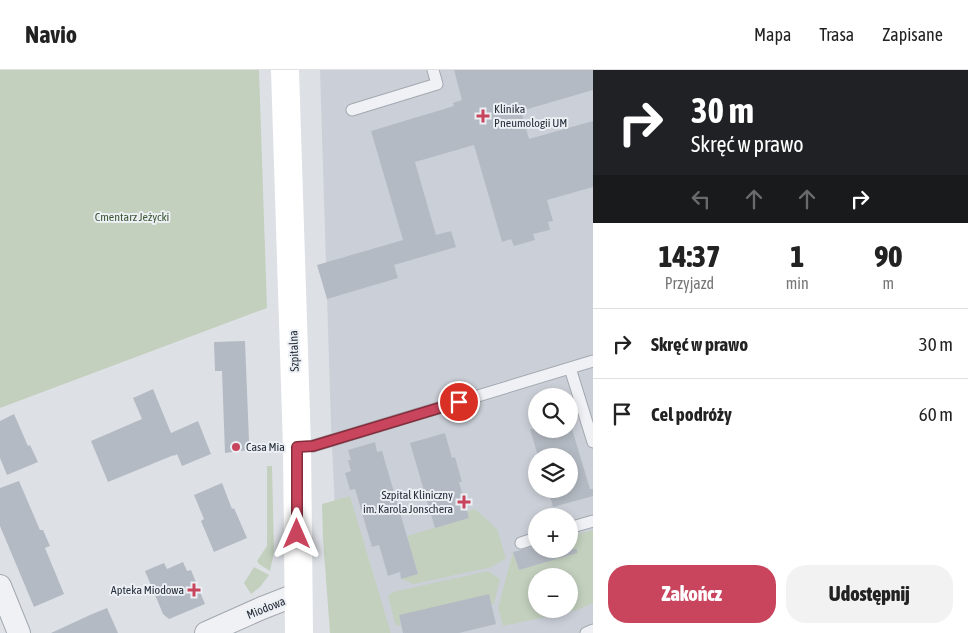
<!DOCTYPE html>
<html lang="pl">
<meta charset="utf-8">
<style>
body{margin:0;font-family:"Asap Condensed",sans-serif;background:#f2f2f2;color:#222;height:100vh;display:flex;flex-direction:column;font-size:19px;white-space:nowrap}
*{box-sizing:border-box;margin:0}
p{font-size:16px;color:#767676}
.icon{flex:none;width:28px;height:28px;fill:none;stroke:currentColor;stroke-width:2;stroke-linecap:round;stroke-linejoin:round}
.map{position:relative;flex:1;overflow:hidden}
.panel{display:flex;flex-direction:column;background:#fff;width:375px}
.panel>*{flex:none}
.top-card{background:#202124;color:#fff;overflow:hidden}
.fabs{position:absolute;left:528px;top:318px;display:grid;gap:10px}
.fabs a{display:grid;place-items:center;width:50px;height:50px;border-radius:50%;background:#fff;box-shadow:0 2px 8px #0003;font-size:25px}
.pin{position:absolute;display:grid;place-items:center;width:42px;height:42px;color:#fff;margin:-21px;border:2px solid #fff;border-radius:50%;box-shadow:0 1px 5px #0007}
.me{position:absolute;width:55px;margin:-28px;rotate:0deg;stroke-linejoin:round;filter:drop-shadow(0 0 4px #0008)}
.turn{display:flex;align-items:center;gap:18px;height:105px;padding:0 15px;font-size:22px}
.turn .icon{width:65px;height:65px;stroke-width:2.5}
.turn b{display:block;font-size:35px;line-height:42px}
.lanes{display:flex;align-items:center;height:48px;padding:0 15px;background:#0003;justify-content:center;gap:25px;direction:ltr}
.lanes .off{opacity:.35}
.eta{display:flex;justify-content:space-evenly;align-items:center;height:85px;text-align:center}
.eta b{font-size:30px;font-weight:800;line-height:35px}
.button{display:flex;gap:10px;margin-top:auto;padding:10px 15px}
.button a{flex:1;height:58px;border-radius:20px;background:#c9455d;color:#fff;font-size:20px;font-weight:800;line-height:58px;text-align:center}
.button a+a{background:#f2f2f2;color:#222}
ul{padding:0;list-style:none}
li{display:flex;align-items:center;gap:15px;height:70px;padding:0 15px;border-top:1px solid #e0e0e0}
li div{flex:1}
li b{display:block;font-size:19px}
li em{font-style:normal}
header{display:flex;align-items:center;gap:30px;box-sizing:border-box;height:70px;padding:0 25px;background:#fff;border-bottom:1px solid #e0e0e0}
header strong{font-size:24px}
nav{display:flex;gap:28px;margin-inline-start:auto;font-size:18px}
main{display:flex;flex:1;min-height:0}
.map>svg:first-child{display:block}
</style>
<header>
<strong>Navio</strong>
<nav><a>Mapa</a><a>Trasa</a><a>Zapisane</a></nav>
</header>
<main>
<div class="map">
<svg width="593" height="563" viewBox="0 0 593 563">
<rect width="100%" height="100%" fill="#dde1e6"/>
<path fill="#cbd0d8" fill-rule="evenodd" d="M320 0H593V563H341L331 356ZM536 326H569V359H536ZM536 386H569V419H536ZM536 446H569V479H536ZM536 506H569V539H536Z"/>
<path fill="#c3d0be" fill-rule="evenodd" d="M0 0H259L267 238 0 338Z
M267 396H272L274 482 270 501 259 494 257 491 267 476Z
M350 426 389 557 391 563H330L323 469 322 434Z
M475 439 497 459 506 488 492 497 414 514 401 509 418 504 407 466 469 448 467 441Z
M593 460V533L577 540 503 556 498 538 513 482 519 500 569 485 567 479H569V466ZM536 506H569V539H536Z
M254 497 269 505 260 517 251 524 244 513Z
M488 501 500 509 494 534 399 545 401 555 396 556 388 526 393 522Z"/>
<path fill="#b4bac3" d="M454 0H593V20L521 41 529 69 593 51V117L547 130 553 151 548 152 550 160 533 164 535 170 514 176 511 169 502 172 474 75 415 92 436 165 451 161 456 177 394 195 398 208 327 229 317 195 403 170 371 61 454 36 453 33 462 30Z
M245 271 249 371H248V380L225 383 222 301H215L214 272Z
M153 319 171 363 198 351 211 384 182 396 177 384 174 386V385L108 412 91 371 142 349 133 328Z
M14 344 28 376 30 375 38 392 7 405 0 388V351Z
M530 359H572L590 419H593V426L553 437 548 419H569V386H538Z
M445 363 452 388 455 387 462 412H459L469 448 435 458 410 373Z
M375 372 377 382 382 381 418 504 401 509 400 502 388 506 379 475 372 477 355 419 350 420 345 403 351 401 348 390H351L348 380Z
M19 411 40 460H43L50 476 45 478 64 524 34 537 0 456V418Z
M222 413 232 439 234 438 247 468 214 482 201 451 204 449 194 425Z
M536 476V479H577V483L519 500 513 482Z
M183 492 187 501 191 500 205 534 169 549 163 544 145 501 164 493 167 499Z
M489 524 496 554 459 563H403L399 545Z
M107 538 118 563H51L90 545Z"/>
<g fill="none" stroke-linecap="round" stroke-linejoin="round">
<defs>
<path id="lane" d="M352 40 437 14 433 0
M570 298 593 372
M297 377 313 376 593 291
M569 458 593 451
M521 473 536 468
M586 563 593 560"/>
<path id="street" d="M0 516 19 563
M206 563 262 538 298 524"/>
</defs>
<use href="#lane" stroke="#a3a8b0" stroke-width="13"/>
<use href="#street" stroke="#a3a8b0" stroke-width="24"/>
<use href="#lane" stroke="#eff1f5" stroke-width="11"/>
<use href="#street" stroke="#eff1f5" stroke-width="22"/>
<path stroke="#fff" stroke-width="28" d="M285 0 297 377 299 563"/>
</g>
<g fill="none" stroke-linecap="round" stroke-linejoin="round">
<defs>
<path id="route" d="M297 464V377L313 376 459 332"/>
</defs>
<use href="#route" stroke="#832d3c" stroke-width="12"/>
<use href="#route" stroke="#c9455d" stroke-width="9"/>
</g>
<g fill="#c9455d" stroke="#ecf0f4" stroke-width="2">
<path d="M480.5 38.5h5v5h5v5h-5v5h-5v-5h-5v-5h5z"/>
<circle cx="236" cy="377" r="5"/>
<path d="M461.5 424.5h5v5h5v5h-5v5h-5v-5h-5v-5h5z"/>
<path d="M191.5 512.5h5v5h5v5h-5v5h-5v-5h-5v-5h5z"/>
</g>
<g text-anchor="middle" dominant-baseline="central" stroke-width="4" stroke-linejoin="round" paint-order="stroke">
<g font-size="12" fill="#272f3c" stroke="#ecf0f4" text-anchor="start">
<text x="494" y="39">Klinika<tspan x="494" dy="14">Pneumologii UM</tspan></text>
<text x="246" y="377">Casa Mia</text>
<text x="453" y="425" text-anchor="end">Szpital Kliniczny<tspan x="453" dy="14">im. Karola Jonschera</tspan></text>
<text x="184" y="520" text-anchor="end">Apteka Miodowa</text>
</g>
<g font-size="12" fill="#3d5735" stroke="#ecf0f4">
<text x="132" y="147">Cmentarz Jeżycki</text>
</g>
<g font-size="12" fill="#272f3c" stroke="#ecf0f4">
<text transform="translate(294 281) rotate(-92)">Szpitalna</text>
<text transform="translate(266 538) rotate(-22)">Miodowa</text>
</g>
</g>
</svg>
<div class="fabs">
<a><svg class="icon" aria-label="search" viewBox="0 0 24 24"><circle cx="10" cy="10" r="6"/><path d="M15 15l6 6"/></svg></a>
<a><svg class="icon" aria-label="layers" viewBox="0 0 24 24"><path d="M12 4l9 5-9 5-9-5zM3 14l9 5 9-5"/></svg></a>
<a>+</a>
<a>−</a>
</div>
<div class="pin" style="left:459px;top:332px;background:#d93025"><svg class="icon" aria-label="arrive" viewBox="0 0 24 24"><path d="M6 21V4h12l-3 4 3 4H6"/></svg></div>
<svg class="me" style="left:297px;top:464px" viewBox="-20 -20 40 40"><path d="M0-17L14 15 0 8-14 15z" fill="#c9455d" stroke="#fff" stroke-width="4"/></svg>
</div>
<section class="panel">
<div class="top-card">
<div class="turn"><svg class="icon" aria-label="right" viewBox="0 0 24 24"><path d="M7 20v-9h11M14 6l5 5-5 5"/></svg><div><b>30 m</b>Skręć w prawo</div></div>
<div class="lanes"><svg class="icon off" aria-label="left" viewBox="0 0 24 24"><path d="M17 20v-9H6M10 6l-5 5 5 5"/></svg><svg class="icon off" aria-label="ahead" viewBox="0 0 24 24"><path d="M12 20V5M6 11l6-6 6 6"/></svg><svg class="icon off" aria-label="ahead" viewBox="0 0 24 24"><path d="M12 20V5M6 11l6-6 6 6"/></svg><svg class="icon" aria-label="right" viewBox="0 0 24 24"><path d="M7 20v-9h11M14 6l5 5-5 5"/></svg></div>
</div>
<div class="eta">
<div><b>14:37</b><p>Przyjazd</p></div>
<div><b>1</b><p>min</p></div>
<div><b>90</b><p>m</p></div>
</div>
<ul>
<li><svg class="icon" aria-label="right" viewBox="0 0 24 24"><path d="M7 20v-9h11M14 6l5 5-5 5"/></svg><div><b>Skręć w prawo</b></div><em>30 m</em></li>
<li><svg class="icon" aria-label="arrive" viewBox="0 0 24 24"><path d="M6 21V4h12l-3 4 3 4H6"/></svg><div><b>Cel podróży</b></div><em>60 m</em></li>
</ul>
<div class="button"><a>Zakończ</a><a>Udostępnij</a></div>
</section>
</main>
